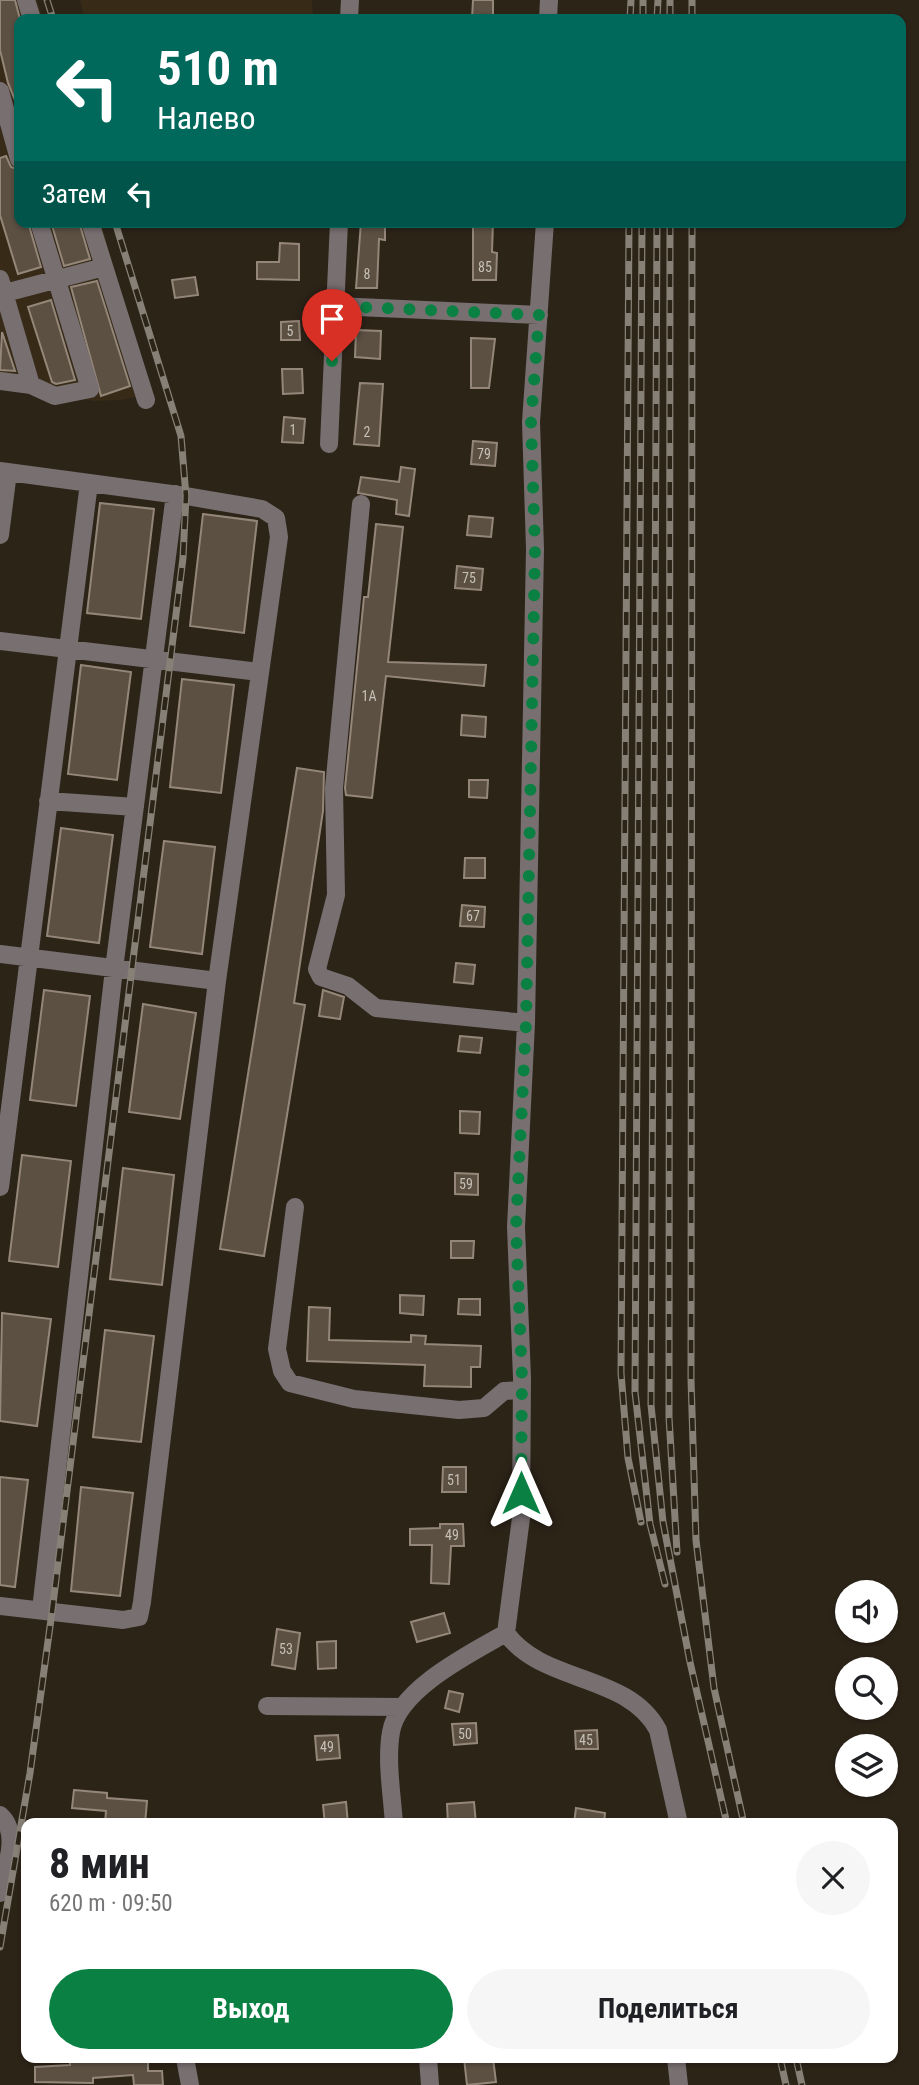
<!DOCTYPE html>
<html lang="ru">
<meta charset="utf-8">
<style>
body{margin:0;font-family:"Roboto Condensed",sans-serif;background:#f6f6f6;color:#202124;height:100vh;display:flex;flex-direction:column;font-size:26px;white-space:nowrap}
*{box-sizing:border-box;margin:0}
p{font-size:23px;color:#757577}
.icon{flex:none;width:38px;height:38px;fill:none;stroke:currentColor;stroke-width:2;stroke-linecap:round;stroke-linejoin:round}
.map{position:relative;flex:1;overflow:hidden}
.drawer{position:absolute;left:21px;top:1818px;width:877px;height:245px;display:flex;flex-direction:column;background:#fff;border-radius:14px;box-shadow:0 2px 5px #0004}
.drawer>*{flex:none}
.banner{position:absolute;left:14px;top:14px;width:892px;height:214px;border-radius:14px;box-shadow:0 2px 5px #0004;background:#00695c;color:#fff;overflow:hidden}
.controls{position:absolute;left:835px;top:1580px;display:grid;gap:14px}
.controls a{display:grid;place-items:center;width:63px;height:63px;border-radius:50%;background:#fff;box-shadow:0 2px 5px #0004;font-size:35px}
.pin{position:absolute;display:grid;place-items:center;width:60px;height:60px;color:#fff;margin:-72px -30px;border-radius:50% 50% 50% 0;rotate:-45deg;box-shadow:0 0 7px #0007}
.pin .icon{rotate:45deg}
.me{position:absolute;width:77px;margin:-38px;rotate:0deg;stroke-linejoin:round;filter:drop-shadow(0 0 5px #0008)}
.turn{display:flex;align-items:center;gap:24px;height:147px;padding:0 28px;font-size:32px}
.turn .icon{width:91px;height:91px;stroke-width:2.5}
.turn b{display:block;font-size:49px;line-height:60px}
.then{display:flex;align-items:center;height:66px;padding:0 28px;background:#0003;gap:14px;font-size:26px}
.round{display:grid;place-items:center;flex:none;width:74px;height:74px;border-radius:37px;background:#f6f6f6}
.headline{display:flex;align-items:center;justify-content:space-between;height:119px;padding:0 28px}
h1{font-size:42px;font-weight:700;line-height:52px}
.button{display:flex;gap:14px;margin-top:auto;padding:14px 28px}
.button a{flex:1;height:80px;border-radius:42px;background:#0b8043;color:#fff;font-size:28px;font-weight:700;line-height:80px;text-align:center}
.button a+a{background:#f6f6f6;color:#202124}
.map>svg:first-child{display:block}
</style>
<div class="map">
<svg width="919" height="2085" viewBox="0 0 919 2085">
<rect width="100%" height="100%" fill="#2d2418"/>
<path fill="#372b18" d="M0 0H37L43 19H19V222H101L150 394 121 400 93 401 0 381Z
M80 0H312L313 19H85Z"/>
<path fill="#5c5043" stroke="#948779" stroke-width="2" d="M0 0H15L20 19 19 110 8 83 0 50Z
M473 0H493V19H472Z
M6 156 11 167 19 170V222H28L41 267 18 274 0 215V158Z
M51 222H79L90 259 64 266Z
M361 222H385V240L379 239 377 288H356Z
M473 222H493L492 252 497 253 496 280H473Z
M280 243 299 244V280L257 279V262H279Z
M195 277 198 295 175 298 172 280Z
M97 281 130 386 101 396 71 287Z
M51 300 75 380 56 384 52 382 28 307Z
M299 321 300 340H281V322Z
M356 330 381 331 380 359 355 357Z
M2 332 15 371 0 370Z
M471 338 495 339 489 388H471Z
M282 369H302L303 393 283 394Z
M360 383 383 384 379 446 354 444Z
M284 417 305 419 303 443 282 442Z
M473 441 497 443 495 466 471 464Z
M401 467 415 469 409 516 396 514 397 500 358 493 361 477 399 482Z
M100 503 154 509 141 619 87 613Z
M203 514 257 521 244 633 190 626Z
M469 516 493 518 491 537 467 535Z
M376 524 403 527 388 662 486 665 484 686 386 676 372 798 346 795 345 788 364 597H368Z
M457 566 483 569 481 590 455 588Z
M81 665 131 672 117 780 68 774Z
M182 679 234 685 221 793 170 787Z
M462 715 486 717 485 737 461 735Z
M297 768 324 772 323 811 294 1003 305 1005 264 1256 220 1249Z
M469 780H488L487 798 469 797Z
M61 828 113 835 99 943 47 936Z
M164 841 215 847 202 954 150 947Z
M465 858H485V878H464Z
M462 905 485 907 484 927 460 926Z
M456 963 475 965 473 984 454 982Z
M44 990 90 996 76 1106 30 1100Z
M323 990 344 997 340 1019 319 1016Z
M143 1004 196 1013 180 1119 129 1112Z
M460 1036 482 1038 480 1053 458 1051Z
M460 1111 480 1112 479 1134 460 1133Z
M22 1155 71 1161 58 1267 9 1261Z
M123 1168 174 1175 162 1285 110 1279Z
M455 1173 478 1174V1195L455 1194Z
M451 1241H474L473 1258H451Z
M400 1295 424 1296 423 1315 400 1313Z
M459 1299H480V1315L458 1314Z
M309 1307 330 1308 329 1340 411 1342V1335L426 1336 425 1344 481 1346 480 1367H471V1387L424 1386 425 1365 307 1361Z
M2 1313 51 1319 37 1426 0 1421Z
M105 1330 154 1336 141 1442 93 1437Z
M443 1467H466V1492H442Z
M0 1477 28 1480 15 1587 0 1585Z
M81 1487 133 1493 120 1596 71 1591Z
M440 1524H463L464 1546H451L449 1584 431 1583 432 1545H410V1529L440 1528Z
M444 1613 450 1633 417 1642 411 1622Z
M277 1629 300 1633 295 1669 272 1665Z
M336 1641V1668L318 1669 317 1642Z
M449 1691 463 1694 459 1712 445 1708Z
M476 1723 477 1743 454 1745 452 1724Z
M597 1730 598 1749H576L575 1731Z
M338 1735 340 1758 317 1760 315 1736Z
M74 1790 107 1793V1798L147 1801 145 1824 105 1823 106 1811 72 1808Z
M346 1802 348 1824H325L323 1805Z
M474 1802 476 1824H448L447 1804Z
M576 1808 605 1813 604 1824H574Z
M70 2058H148V2071H162L163 2085H134L133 2075 93 2078V2083L35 2082V2067L70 2065Z
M464 2058H493L496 2082 467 2085Z"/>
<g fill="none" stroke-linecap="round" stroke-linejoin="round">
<path stroke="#786f71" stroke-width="18" d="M26 0 32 19
M349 19 350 0
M548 19 549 0
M0 91 19 159
M90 222 146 400
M545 222 531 422 535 549 526 1023 516 1227 522 1378 521 1518 506 1633C542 1684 628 1673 658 1730L679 1824
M0 279 31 385
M5 293 104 267
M335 306 539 315
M0 381 31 385 55 396 90 389 39 222
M329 444 339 222
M0 471 186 496 262 509 276 518 279 537 217 981 142 1602 139 1617 123 1620 0 1606
M361 504 334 788 336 895 317 969 321 977 348 986 376 1008 526 1023
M0 535 8 472
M0 641 259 672
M48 801 135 807
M0 954 217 981
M0 1187 89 483
M295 1207 277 1349 282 1371 290 1383 354 1399 459 1410 484 1408 504 1391 522 1390
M41 1610 114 969 175 494
M267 1706 402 1707
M0 1815C21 1833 5 1870 0 1893
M394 1824C392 1794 386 1761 391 1732 398 1689 471 1653 506 1633
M185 2058 190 2085
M428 2058 430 2085
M676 2058 679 2085"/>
<defs>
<path id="rail" d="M47 0 53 19
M630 19 631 0
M643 19V0
M657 19 658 0
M670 19V0
M692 19V0
M629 222 621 1373 628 1458 641 1522
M642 222 635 1392 650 1524 665 1584
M657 222 651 1405 663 1522 690 1662 727 1824
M670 222 669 1417 677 1552
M692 222 691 1379 696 1540 714 1688 744 1824
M0 1947 30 1773 52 1612 183 558 186 496 181 436 115 222
M780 2058 786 2085
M796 2058 802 2085"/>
</defs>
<use href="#rail" stroke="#878076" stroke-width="7"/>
<use href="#rail" stroke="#2d2418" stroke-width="4.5" stroke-dasharray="13" stroke-linecap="butt"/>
</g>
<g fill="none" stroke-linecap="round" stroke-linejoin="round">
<path stroke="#0b8043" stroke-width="12" stroke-dasharray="0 21.6" d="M332 361 335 306 539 315 531 422 535 549 526 1023 516 1227 522 1378 521 1493"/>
</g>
<g text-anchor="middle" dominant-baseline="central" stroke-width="7" stroke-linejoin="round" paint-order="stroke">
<g font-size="14" fill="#c7c0b6">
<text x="485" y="267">85</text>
<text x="367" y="274">8</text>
<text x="290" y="331">5</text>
<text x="293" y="430">1</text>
<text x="367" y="432">2</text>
<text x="484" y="454">79</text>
<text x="469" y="578">75</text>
<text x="369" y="696">1А</text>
<text x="473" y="916">67</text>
<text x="466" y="1184">59</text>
<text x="454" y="1480">51</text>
<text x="452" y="1535">49</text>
<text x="286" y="1649">53</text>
<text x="465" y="1734">50</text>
<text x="586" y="1740">45</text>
<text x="327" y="1747">49</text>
</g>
</g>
</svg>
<div class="controls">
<a><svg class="icon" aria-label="sound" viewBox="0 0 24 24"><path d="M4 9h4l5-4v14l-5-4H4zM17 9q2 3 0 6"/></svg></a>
<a><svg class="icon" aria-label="search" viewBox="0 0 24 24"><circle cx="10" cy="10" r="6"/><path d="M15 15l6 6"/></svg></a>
<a><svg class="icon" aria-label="layers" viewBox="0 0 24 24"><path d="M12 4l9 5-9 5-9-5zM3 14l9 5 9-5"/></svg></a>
</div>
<div class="pin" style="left:332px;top:361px;background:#d93025"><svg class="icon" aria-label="arrive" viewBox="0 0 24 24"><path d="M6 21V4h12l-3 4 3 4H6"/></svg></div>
<svg class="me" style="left:521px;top:1493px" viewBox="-20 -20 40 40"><path d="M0-17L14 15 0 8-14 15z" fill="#0b8043" stroke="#fff" stroke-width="4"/></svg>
<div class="banner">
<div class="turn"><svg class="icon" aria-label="left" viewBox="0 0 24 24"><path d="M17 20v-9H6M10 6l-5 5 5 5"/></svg><div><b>510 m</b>Налево</div></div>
<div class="then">Затем<svg class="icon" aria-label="left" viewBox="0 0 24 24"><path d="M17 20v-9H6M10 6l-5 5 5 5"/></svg></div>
</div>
<section class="drawer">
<div class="headline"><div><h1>8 мин</h1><p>620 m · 09:50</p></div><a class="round"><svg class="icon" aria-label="close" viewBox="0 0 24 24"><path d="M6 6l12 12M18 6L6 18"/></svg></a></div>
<div class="button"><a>Выход</a><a>Поделиться</a></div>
</section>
</div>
